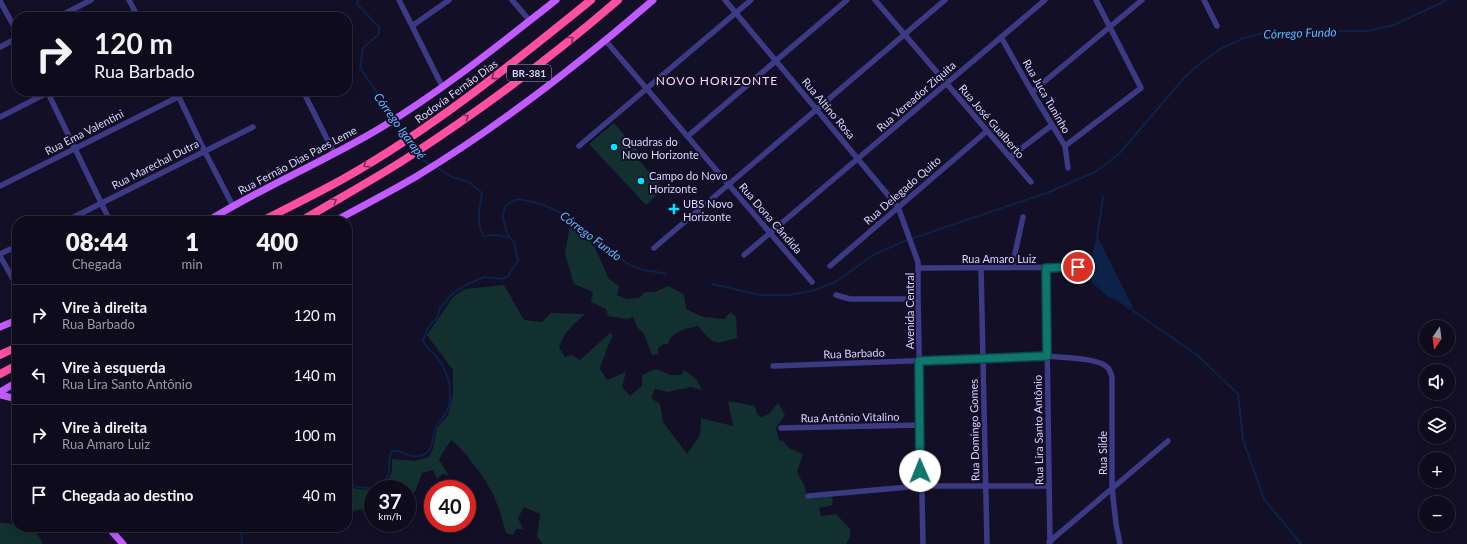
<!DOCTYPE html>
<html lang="pt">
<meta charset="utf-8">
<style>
body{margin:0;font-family:Lato,sans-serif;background:#1c1929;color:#f1f3f6;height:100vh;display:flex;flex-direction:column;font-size:15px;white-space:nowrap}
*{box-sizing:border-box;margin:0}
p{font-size:13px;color:#9b9ba3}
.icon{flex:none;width:22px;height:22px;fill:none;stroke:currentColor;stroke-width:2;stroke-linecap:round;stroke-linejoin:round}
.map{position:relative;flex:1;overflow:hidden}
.panel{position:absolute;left:12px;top:216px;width:340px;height:316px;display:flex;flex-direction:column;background:#0e0b1c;border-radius:16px;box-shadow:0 2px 10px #0003,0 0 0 1px #2e2b3b}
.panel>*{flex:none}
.banner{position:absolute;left:12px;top:12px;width:340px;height:84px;border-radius:16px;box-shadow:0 2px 10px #0003,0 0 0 1px #2e2b3b;background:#0e0b1c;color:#f1f3f6;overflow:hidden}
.needle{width:26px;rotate:194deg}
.buttons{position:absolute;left:1419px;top:320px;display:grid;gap:8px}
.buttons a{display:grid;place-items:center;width:36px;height:36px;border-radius:50%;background:#0e0b1c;box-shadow:0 2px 10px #0003,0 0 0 1px #2e2b3b;font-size:20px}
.speed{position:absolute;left:364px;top:480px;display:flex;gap:8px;font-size:20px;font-weight:700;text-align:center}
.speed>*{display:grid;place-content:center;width:52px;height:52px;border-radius:50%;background:#0e0b1c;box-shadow:0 2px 10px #0003,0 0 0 1px #2e2b3b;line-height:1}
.speed small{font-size:10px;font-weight:400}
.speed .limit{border:6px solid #d22;background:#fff;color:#111}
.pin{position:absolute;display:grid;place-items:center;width:34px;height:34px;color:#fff;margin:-17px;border:2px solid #fff;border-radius:50%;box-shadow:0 1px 4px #0007}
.me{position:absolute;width:44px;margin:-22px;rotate:359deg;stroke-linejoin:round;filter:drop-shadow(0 0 3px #0008)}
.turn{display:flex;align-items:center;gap:14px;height:84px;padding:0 16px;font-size:18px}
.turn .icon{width:52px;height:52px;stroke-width:2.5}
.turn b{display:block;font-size:28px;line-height:34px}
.eta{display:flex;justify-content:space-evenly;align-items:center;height:68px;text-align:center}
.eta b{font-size:24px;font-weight:800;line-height:28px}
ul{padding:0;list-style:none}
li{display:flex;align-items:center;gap:12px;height:60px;padding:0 16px;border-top:1px solid #2e2b3b}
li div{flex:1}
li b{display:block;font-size:15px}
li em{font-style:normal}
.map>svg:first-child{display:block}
</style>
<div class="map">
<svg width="1467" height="544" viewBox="0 0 1467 544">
<rect width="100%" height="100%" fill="#130f26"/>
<path fill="#12302f" d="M614 123 641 154 637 158 664 189 646 205 589 144Z
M570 225 590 237 609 279 619 286 617 295 627 299 639 298 645 292H655L668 286 684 294 686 309 703 317 724 319 731 312 736 317 737 338C713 345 714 345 698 326 686 329 672 330 668 344H664L658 348V354L652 355 644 334 637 327 633 317 627 319 608 316 606 309 591 302 593 292 574 284 565 254Z
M504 285 524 320 542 322 551 313 585 314C573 325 564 332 559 347L565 357 572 355 580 360 610 333 613 336C607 347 604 357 600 369L607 380 626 372 622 387 630 396 642 386V375L656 369 670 375H681L684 370 697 380 702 390 691 387 667 392 655 389 651 398 660 404 663 422 687 454 700 435 701 418 733 426 728 401 755 406 757 414 761 417 769 414 778 403 785 415 776 428 779 440 783 441 789 448 803 454 797 472 805 487 807 499 832 497 833 505 819 508 821 516 836 514 850 529V537L846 544H543L537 537 540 514 524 507 518 518 523 529H516L513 535 506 533C497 500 492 487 470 460 464 452 459 446 451 440 447 447 442 452 439 460L449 476 443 474 437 479 433 470 422 473 415 492 410 491 409 502 407 501V489H380C390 480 393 473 392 459L414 461 429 457 433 449 437 428 448 415 453 394V370L427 335 453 297 465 289Z
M347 486 358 489 373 490V509L348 511Z
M0 523 17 524V527C32 527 37 531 43 544H0Z"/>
<path fill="#0c2248" d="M1097 236 1134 309 1107 296 1086 277Z"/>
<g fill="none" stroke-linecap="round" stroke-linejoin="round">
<path stroke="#0c2248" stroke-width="2" d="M358 0 357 4 379 27V34L363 48 360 68 394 117
M396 121 407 137
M410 141 416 151
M418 154 421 159 432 165
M436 167 452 177 469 182 482 193C480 208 475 222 484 236L495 235 508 237
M1097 238 1103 197
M712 284 760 295H788L812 291 837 281 873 255 902 242 1049 192 1095 172 1118 155 1184 78 1202 62 1222 48 1244 38 1268 32 1367 31 1394 25 1447 0
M1119 301 1197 355 1238 394 1243 440 1264 499 1301 544
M347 483 358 487 377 489
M377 489C397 471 384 468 392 451 400 449 411 461 425 454 433 450 433 437 435 429 438 421 446 416 448 408 454 389 447 368 434 354 429 349 425 346 423 340L429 326 437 318 440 308 452 294 464 286 484 277 503 279 508 276 518 260C515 252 517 242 509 237 505 227 497 209 511 202 516 198 522 200 528 201 571 208 593 243 628 264 639 271 653 271 666 274
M241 527 242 544"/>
<path stroke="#3d3a85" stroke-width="5.5" d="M129 0 138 17
M399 0 442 86
M512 0 530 21
M725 0 898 207 918 262V299L923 544
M875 0 1031 182
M1204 0 1217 26
M0 1 17 32
M58 17 91 0
M412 26 449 0
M1001 37 1032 92 1065 146 1068 168
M605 40 812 282
M0 47 17 38
M47 91 110 221
M176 91 204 150 233 206
M303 91 334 153
M1032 92 1142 0
M0 117 51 91
M688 136 847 0
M579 146 751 0
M1065 146 1141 88 1096 0
M1010 157 1052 125
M0 186 178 97
M66 221 253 127
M654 248 945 0
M0 254 17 246
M744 255 1045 0
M0 256 17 286
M830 266 987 131
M1012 267 1023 217
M919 268 1079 267
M981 268 987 544
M1046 268 1050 544
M836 295 850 299H918
M773 366 1047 356C1061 358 1099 357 1108 368 1110 370 1111 374 1112 377V487L1116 524 1120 544
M781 428 919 425
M808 496 920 486H1049
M1049 542 1168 441"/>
<path stroke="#c25bff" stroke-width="7" d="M208 221C264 186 326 161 382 127 443 90 500 44 556 0
M335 221C362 206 390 192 417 176 501 125 579 64 653 0
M0 327 17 320
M0 392 17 382
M0 395 17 399
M108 527 123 544"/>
<path stroke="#ff4fa3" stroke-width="8" d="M262 221C289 207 316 194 343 179 432 129 512 64 591 0
M301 221C336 200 373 180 407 158 481 110 552 57 618 0
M0 355 17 347
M0 374 17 365"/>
</g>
<defs><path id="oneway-chevron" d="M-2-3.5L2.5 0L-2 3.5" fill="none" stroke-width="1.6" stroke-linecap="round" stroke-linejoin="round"/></defs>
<g stroke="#7d2c5e">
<use href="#oneway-chevron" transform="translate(571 39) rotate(-39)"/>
<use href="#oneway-chevron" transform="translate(494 77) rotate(144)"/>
<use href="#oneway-chevron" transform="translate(466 117) rotate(-35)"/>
<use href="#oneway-chevron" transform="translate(366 165) rotate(148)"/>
<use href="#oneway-chevron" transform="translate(334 201) rotate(-31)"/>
</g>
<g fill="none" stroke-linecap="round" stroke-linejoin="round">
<defs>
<path id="route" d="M920 471 919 361 1047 356 1046 268 1078 267"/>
</defs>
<use href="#route" stroke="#0a4d48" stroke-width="10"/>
<use href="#route" stroke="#0f766e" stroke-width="7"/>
</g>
<g fill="#00e5ff" stroke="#130f26" stroke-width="1.5">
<circle cx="614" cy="147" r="4"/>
<circle cx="641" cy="181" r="4"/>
<path d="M672 203h4v4h4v4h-4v4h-4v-4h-4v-4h4z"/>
</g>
<g text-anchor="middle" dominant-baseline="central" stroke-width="4" stroke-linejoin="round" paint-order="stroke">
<rect fill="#130f26" stroke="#9e99be" stroke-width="1" x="507" y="65" width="44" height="16" rx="3"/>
<g font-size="10" font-weight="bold" fill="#d9d4ff">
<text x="529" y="73">BR-381</text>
</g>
<g font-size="11" fill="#d9d4ff" stroke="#130f26">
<text transform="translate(456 91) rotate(-36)">Rodovia Fernão Dias</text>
<text transform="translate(916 96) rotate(-41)">Rua Vereador Ziquita</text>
<text transform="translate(1047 96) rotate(60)">Rua Juca Tuninho</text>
<text transform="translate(829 108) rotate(50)">Rua Altino Rosa</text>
<text transform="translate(992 121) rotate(49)">Rua José Gualberto</text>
<text transform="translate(84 132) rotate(-27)">Rua Ema Valentini</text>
<text transform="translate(297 160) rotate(-28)">Rua Fernão Dias Paes Leme</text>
<text transform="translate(155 164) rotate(-27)">Rua Marechal Dutra</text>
<text transform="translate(902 190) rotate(-41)">Rua Delegado Quito</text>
<text transform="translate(771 218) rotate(49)">Rua Dona Cândida</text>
<text x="999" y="258">Rua Amaro Luiz</text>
<text transform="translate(909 311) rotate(-90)">Avenida Central</text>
<text transform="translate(854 353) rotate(-2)">Rua Barbado</text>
<text transform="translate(850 417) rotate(-1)">Rua Antônio Vitalino</text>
<text transform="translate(974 430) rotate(-91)">Rua Domingo Gomes</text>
<text transform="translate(1038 430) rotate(-91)">Rua Lira Santo Antônio</text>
<text transform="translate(1102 453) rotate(-90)">Rua Silde</text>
</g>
<g font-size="11" fill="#d9d4ff" stroke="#130f26" text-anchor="start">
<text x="622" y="141">Quadras do<tspan x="622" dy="13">Novo Horizonte</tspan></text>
<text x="649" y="175">Campo do Novo<tspan x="649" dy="13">Horizonte</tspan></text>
<text x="683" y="203">UBS Novo<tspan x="683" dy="13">Horizonte</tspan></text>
</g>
<g font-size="12" font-style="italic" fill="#62b6ff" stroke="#130f26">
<text transform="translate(1300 33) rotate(-2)">Córrego Fundo</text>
<text transform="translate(400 126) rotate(54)">Córrego Igarapé</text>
<text transform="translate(591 236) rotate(37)">Córrego Fundo</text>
</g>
<g font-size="12" letter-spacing="1" fill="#ffd6f0" stroke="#130f26">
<text x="717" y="80">NOVO HORIZONTE</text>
</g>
</g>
</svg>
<div class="buttons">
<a><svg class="needle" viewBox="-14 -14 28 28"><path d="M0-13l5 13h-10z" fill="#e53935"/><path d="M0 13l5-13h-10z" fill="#9b9ba3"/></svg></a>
<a><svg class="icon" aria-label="sound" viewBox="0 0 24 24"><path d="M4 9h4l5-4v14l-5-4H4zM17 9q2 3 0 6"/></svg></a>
<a><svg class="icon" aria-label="layers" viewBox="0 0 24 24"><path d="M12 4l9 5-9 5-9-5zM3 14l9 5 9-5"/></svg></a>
<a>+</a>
<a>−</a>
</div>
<div class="speed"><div>37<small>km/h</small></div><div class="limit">40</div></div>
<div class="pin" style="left:1078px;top:267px;background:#d93025"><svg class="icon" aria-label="arrive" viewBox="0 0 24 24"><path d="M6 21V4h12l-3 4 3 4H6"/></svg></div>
<svg class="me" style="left:920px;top:471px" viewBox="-20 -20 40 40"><circle r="19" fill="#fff"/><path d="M0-13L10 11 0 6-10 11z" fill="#0f766e"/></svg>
<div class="banner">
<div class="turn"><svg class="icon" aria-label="right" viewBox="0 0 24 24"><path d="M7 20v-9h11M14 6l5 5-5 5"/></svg><div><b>120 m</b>Rua Barbado</div></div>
</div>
<section class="panel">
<div class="eta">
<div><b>08:44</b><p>Chegada</p></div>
<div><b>1</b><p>min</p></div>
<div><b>400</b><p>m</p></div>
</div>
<ul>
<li><svg class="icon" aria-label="right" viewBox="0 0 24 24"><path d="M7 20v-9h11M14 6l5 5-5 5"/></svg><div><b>Vire à direita</b><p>Rua Barbado</p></div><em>120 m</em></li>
<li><svg class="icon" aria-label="left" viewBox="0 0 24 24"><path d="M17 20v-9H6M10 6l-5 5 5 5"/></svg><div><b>Vire à esquerda</b><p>Rua Lira Santo Antônio</p></div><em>140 m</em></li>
<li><svg class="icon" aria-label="right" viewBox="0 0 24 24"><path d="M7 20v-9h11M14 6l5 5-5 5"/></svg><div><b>Vire à direita</b><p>Rua Amaro Luiz</p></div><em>100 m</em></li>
<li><svg class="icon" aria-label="arrive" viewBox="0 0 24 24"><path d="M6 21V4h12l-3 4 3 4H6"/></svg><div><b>Chegada ao destino</b></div><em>40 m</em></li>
</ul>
</section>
</div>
